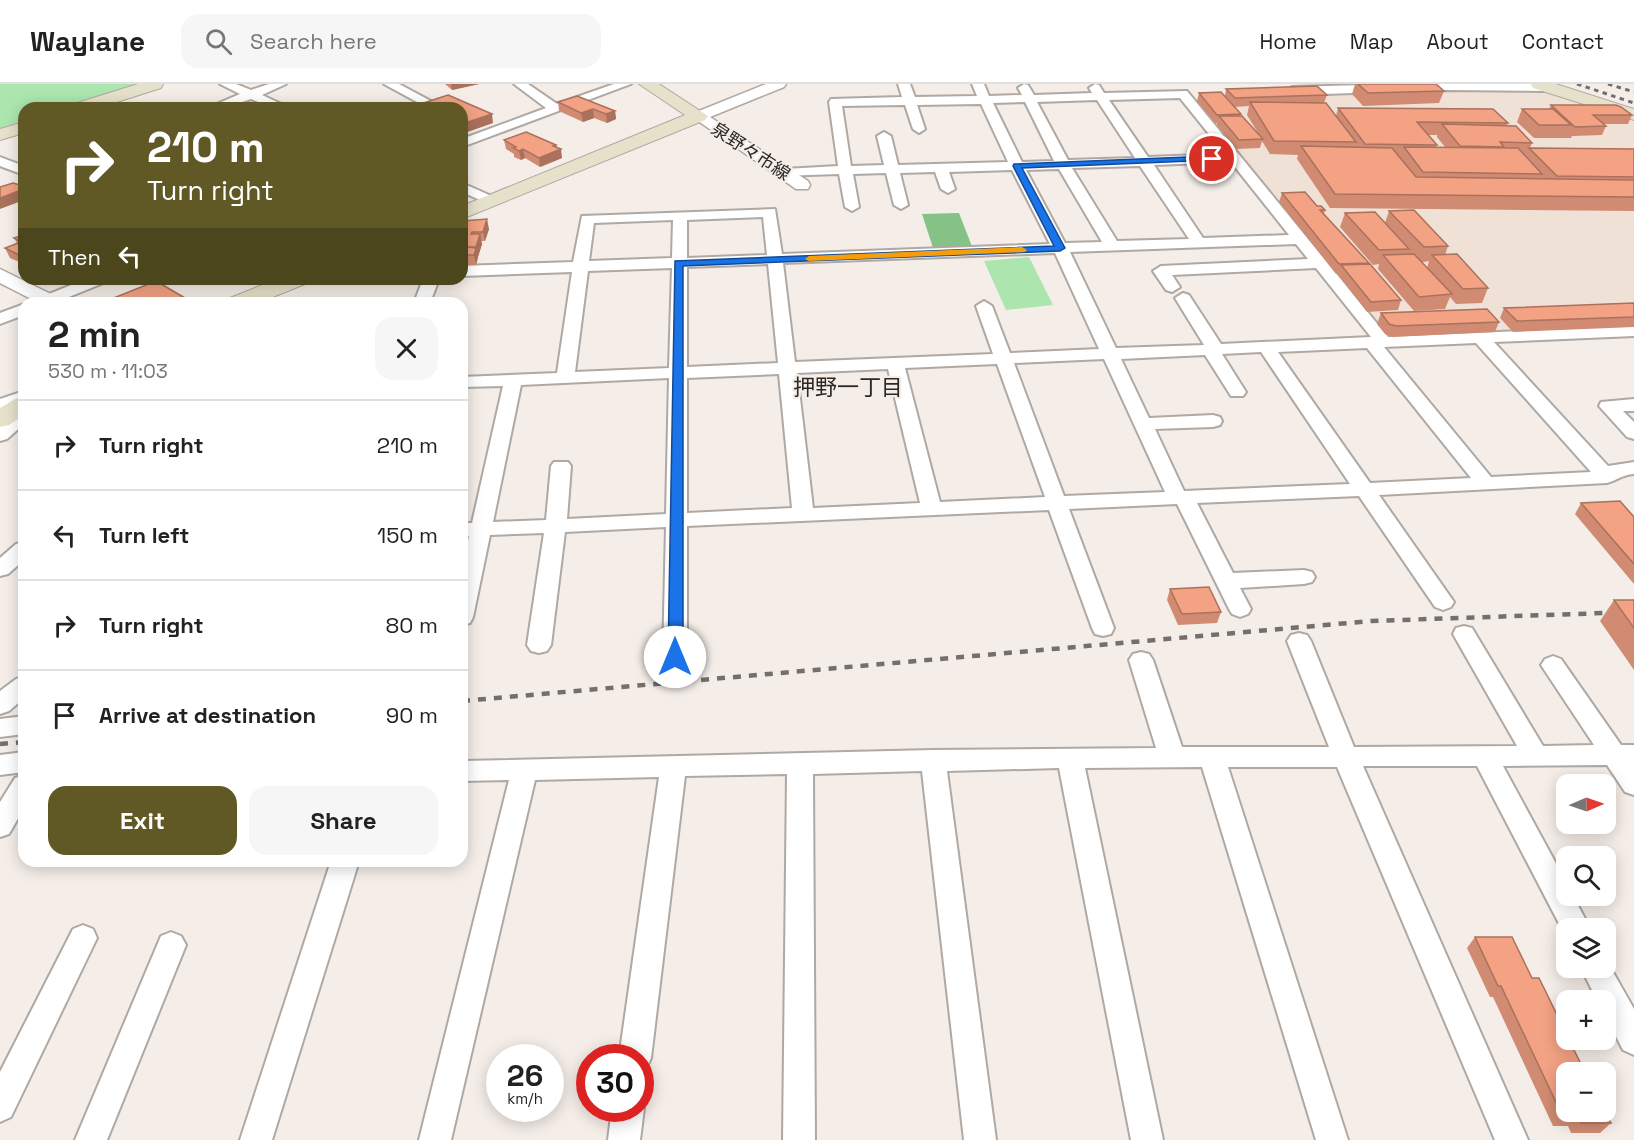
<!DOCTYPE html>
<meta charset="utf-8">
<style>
body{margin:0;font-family:"Space Grotesk","Noto Sans JP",sans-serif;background:#f6f6f6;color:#222;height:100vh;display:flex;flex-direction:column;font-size:22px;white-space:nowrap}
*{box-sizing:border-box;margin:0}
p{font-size:20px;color:#767676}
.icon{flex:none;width:33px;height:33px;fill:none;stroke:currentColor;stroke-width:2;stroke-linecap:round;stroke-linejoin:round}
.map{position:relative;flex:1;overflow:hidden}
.panel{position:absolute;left:18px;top:213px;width:450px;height:570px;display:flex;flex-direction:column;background:#fff;border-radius:18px;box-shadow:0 3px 15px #0003}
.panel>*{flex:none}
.banner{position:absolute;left:18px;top:18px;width:450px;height:183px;border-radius:18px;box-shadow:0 3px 15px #0003;background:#605825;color:#fff;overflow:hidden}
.needle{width:39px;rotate:88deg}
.fabs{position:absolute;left:1556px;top:690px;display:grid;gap:12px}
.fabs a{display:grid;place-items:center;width:60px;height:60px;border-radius:12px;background:#fff;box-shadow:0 3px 15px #0003;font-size:30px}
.speed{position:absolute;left:486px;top:960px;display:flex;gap:12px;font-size:30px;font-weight:700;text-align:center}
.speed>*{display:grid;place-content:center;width:78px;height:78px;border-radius:50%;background:#fff;box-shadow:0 3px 15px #0003;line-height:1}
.speed small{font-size:15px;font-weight:400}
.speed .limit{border:9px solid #d22;background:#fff;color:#111}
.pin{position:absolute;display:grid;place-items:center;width:51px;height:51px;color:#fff;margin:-26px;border:3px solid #fff;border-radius:50%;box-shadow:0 2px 6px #0007}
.me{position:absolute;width:66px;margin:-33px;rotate:0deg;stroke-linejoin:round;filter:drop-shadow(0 0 4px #0008)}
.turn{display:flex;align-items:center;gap:21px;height:126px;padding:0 30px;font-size:27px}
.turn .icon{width:78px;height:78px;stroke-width:2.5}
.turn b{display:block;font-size:42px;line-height:51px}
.then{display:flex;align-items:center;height:57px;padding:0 30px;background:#0003;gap:12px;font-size:22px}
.round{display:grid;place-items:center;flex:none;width:63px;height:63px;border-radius:18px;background:#f6f6f6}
.head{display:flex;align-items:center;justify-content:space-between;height:102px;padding:0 30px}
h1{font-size:36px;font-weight:600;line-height:45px}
.button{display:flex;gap:12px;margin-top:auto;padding:12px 30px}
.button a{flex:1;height:69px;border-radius:18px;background:#605825;color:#fff;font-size:24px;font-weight:600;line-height:69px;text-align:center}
.button a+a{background:#f6f6f6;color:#222}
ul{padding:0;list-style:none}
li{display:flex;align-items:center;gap:18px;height:90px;padding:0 30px;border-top:2px solid #e0e0e0}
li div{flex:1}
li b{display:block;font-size:22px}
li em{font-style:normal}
header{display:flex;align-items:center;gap:36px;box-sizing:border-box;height:84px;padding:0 30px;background:#fff;border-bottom:2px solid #e0e0e0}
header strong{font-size:28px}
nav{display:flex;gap:33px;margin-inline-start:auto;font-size:21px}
.search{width:420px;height:54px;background:#f6f6f6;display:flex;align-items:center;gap:15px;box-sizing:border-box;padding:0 21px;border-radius:18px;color:#767676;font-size:22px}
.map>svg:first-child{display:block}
</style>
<header>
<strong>Waylane</strong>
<div class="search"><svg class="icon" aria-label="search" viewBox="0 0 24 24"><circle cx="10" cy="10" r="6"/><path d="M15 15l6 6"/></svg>Search here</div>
<nav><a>Home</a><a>Map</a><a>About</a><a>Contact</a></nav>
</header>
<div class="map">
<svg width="1634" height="1056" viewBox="0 0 1634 1056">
<rect width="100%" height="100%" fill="#f4ede8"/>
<path fill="#efe1d6" d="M1443 6H1540L1634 38V242L1507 249 1385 252 1197 15Z"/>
<path fill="#ace6ae" d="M0 0H137L64 24H24V37L0 45Z
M1029 173 1053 221 1006 226 984 177Z"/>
<path fill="#84c286" d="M959 129 973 165 934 167 922 130Z"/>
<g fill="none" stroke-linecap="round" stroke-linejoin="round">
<defs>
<path id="minor" d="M220 0H236L251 6 269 0H286L262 11 290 24H273L251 15 225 24H207L240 10Z
M384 0H399L444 24H428Z
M514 0H528L557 20 614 0H631L462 63V55L546 24Z
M898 0H910L915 13 977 12 972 0H984L989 12 1022 11 1018 4 1024 0 1028 1 1034 11 1092 9 1089 4 1095 0 1099 1 1104 9 1187 7 1388 253 1634 242V252L1494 258 1608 382 1634 378V390C1621 391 1618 396 1607 399L1379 411 1454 518 1451 523 1443 526 1435 523 1359 412 1197 419 1233 489 1304 486 1312 488 1315 493 1312 498 1304 500 1240 504 1251 525 1248 530 1240 533 1232 530 1229 525 1177 420 1069 425 1114 544 1111 550 1103 552 1095 550 1092 544 1049 426 687 442V573L683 579 675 581 667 579 663 573 666 443 565 448 551 561 547 567 539 569 531 567 527 561 544 449 490 451 473 533 470 539 462 541V483L469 452 462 453V439H472L503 302 462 303V293L557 289 572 188 462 192V182L573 178 582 132 775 125 782 170 1050 160 1012 86 949 88 955 105 948 109 941 105 935 88 900 89 908 121 901 125 894 121 886 89 853 90 859 123 852 127 845 123 839 90 780 92 778 89 780 86 785 85 838 82 829 18 831 15 902 13ZM1180 14 1225 70 1148 73 1109 16ZM1097 16 1135 74 1068 76 1037 18ZM1025 18 1054 77 1022 78 993 19ZM981 20 1008 78 898 81 891 52 884 48 877 52 884 81 851 82 842 22 905 21 913 45 919 49 925 45 917 21ZM1231 78 1289 151 1203 154 1154 81ZM1140 82 1189 155 1117 157 1072 84ZM1059 85 1102 158 1065 159 1026 86ZM763 133 767 171 687 174V136ZM673 136 672 174 589 177 594 139ZM1296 160 1308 175 1161 182 1153 187 1166 206 1172 208 1180 203 1172 191 1316 184 1371 253 1221 260 1189 211 1183 209 1175 214 1204 261 1116 264 1070 168ZM1055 169 1099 265 1010 269 992 222 984 217 976 222 993 270 795 278 783 179ZM768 180 778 279 687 283V183ZM672 184 669 284 575 288 588 187ZM1476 259 1591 388 1491 393 1384 263ZM1367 264 1471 394 1370 399 1278 268ZM1261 268 1350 400 1184 407 1155 345 1213 343 1220 341 1222 337 1220 333 1213 331 1149 334 1121 275 1205 271 1231 312H1243L1246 308 1222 270ZM1104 275 1165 408 1064 412 1014 279ZM997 280 1045 413 940 418 905 284ZM888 285 920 419 813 424 797 289ZM779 290 792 424 687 429V294ZM669 294 666 430 567 435 571 382 568 378H554L551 382 546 436 493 438 521 301Z
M1396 0H1550L1553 3 1547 7 1447 6 1292 11 1286 7 1292 3Z
M0 73 24 82V91L0 82Z
M462 99 496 114 498 117 491 121 462 108Z
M86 195H108L106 198 54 219H32L34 216Z
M423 195H439L430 219H414Z
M24 220V231L0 240V229Z
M24 307V319L0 328V315Z
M1634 315V327H1623L1634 338V355L1627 353 1599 322 1601 318Z
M24 325V340L7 355 0 357V341L17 327Z
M24 458V476L8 490 0 492V474L16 460Z
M1464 542 1472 544 1543 662 1594 661 1541 581 1545 575 1553 572 1561 575 1621 661H1634V711L1625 708 1607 681 1503 682 1566 798V812H1573L1590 844H1566V853L1477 682H1363L1528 1056H1495L1337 683H1228L1348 1056H1316L1202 683 1085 684 1163 1056H1131L1059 684 947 687 996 1056H964L922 687 813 690 815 1056H783L787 690 685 692 651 974 646 985 640 987V974H619L659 693 535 696 451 1056H419L509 696 462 697V677L933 666 1156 664 1129 576 1133 570 1141 568 1149 570 1153 576 1182 663H1329L1287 557 1291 551 1299 549 1307 551 1311 557 1354 663 1517 662 1453 550 1456 544Z
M24 592V614L9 627 0 630V607L16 595Z
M24 632V650L0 653V635Z
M24 668V688L0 691V671Z
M24 691V724L9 750 0 753V718L15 694Z
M331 777H359L272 1056H240Z
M83 841 93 845 97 854 11 1033 0 1038V988L73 845Z
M171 848 181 852 186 861 107 1056H75L161 852Z
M1605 874 1634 925V971L1623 966 1605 931V916H1597L1581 884H1605Z
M640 1015 644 1024 640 1056H608L612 1024H640Z"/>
<path id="tertiary" d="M766 0H786L784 3 710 33 808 97 810 101 808 105H796L691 32 694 29Z
M0 185 61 215 64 219H39L0 199Z"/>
<path id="secondary" d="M138 0H163L161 4 98 24H71L74 20Z
M639 0H659L708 32 705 36 462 135V122L685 31Z
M1531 0H1556L1634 25V36L1533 4Z
M24 38V49L0 56V45Z
M277 195H308L305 200 258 219H227L230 214Z
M24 312V331L9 341 0 343V324L15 315Z"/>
</defs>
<use href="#minor" stroke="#afa8a3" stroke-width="4"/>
<use href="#tertiary" stroke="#afa8a3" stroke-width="3"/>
<use href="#secondary" stroke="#afa8a3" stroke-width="2"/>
<use href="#minor" fill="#fff" fill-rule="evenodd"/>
<use href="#tertiary" fill="#fff" fill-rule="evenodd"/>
<use href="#secondary" fill="#e6e1ca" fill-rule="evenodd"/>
<path stroke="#736f6c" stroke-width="3" stroke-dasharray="4.5 4.5" stroke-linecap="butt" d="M1577 0 1634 19
M1608 0 1634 8"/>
<path stroke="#736f6c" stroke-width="4.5" stroke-dasharray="8 8" stroke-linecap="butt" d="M462 617 1371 537 1634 528
M0 660 24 658"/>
</g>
<path fill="#d18b72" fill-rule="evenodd" d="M445 0H479L452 6Z
M1355 0H1436L1444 7 1439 19 1363 22 1352 10Z
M1226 5 1327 11 1324 19 1336 32 1338 24 1508 39 1506 42 1532 59 1530 64 1634 65V127L1330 124 1297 75 1298 71 1270 70 1262 57 1260 64 1236 65 1217 41V39H1215L1197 17 1199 9 1225 12ZM1249 22 1247 31 1258 49 1240 32 1241 30 1234 23ZM1428 51H1437V53L1445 63H1436L1437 61Z
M558 18 615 27 616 35 607 39 594 34 583 38 559 27Z
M1551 21 1632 31 1628 40H1603L1606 42 1602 51 1572 52 1571 54H1534L1517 38 1522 25H1549Z
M504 56 556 61 562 74 540 83 525 74 521 76 514 73V70L506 65Z
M1282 109 1317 122 1325 126 1324 130 1369 179 1368 180 1401 216 1398 226 1367 228 1338 191V190H1336L1279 118Z
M1389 127 1448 162 1445 171 1488 204 1482 219 1456 220 1450 213 1445 225 1414 227 1378 185 1379 180 1373 181 1340 143 1345 129 1385 139ZM1429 177 1427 184 1421 178H1424Z
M462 137 489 145 485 157H481L482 160 478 173H477L476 181H462Z
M24 151V180L10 174 5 164 17 159 14 154Z
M1634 219V243L1513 248 1500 234 1504 224Z
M1381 229 1499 238 1495 248 1392 253 1385 250 1377 240Z
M1581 419 1634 433V500L1575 430Z
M1170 505 1221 528 1217 539 1178 541 1167 516Z
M1614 516H1634V586L1600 537Z
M1475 853 1532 894 1611 1039 1600 1049H1571L1568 1042H1553L1493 913H1490L1467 864Z"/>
<path fill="#aa715c" d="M451 0H479L452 6Z
M593 25 594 34 583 38 581 29Z
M615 27 616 35 607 39 606 30Z
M492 30 493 39 462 50V40Z
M556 61 557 67 561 65 562 74 540 83 539 74 553 62Z
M523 65 525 74 521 76 519 67Z
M24 105V116L0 125V114Z
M487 135 489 145 485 157 483 148Z
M480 150 482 160 478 173 476 163Z
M476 164 478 174 476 181 474 171Z
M24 169V180L19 171Z
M185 214 187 219H174Z"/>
<path fill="#f3a284" stroke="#aa715c" stroke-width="1.5" d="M1358 0H1436L1444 7 1368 9Z
M1317 2 1327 11 1235 14 1226 5Z
M1221 8 1241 30 1217 31 1199 9Z
M448 11 492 30 462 40V24H408Z
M577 12 615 27 606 30 593 25 581 29 558 18Z
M1250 18 1326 19 1356 58 1274 57Z
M1551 21H1616L1621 23 1632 31H1593L1606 42 1575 43Z
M1338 24 1493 25 1508 39 1417 38 1437 61 1365 60Z
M1522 25H1553L1571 41H1539Z
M1219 32H1242L1263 55 1239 56Z
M1442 40 1516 42 1532 59 1500 58 1504 63 1460 62Z
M526 48 556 61 553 62 561 65 539 74 523 65 519 67 513 64 516 63 504 56Z
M1301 62 1392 64 1416 93 1634 96V113L1335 110Z
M1404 63 1518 64 1542 90 1423 88Z
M1529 64 1634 65V93L1557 92Z
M13 99 24 102V105L0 114V103Z
M1305 108 1317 122H1321L1325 126H1320L1369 179 1339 180 1282 109Z
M1414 126 1448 162 1424 163 1389 127Z
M1375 128 1409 165 1379 166 1345 129Z
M487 135 483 148H472L471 150H480L476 163H467L476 164 474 171H462V137Z
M24 151V169L19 171 5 164 21 158 14 154Z
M1414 170 1452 210 1419 213 1383 171Z
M1457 170 1488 204 1463 205 1432 171Z
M1370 180 1401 216 1371 218 1341 181Z
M156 197 185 214 174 219H111L120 215 116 213Z
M289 214 298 219H276Z
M1634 219V233L1517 237 1504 224Z
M1487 225 1499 238 1396 242 1389 240 1381 229Z
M1620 417 1634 433V480L1581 419Z
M1209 503 1221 528 1182 530 1170 505Z
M1614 516H1634V544Z
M1475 853H1512L1532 894H1539L1566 949V956H1569L1585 988H1566V1028H1605L1611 1039H1581L1578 1032 1563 1033 1501 902H1498Z"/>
<path fill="#1a73e8" stroke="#114b97" stroke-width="1.5" d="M1212 72 1215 73V76L1022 84 1065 164 1060 167 683 182V573L680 576H670L668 573 675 177 1054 162 1013 82 1014 80Z"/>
<path fill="#f59e0b" d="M1022 163 1027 166 1025 168 809 177 805 175 809 172Z"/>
<g text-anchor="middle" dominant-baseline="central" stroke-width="4.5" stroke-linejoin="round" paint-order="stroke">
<g font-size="18" fill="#2b2826" stroke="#f4ede8">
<text transform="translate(751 67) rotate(33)">泉野々市線</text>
</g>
<g font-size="22" fill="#2b2826" stroke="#f4ede8">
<text x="848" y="303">押野一丁目</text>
</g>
</g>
</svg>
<div class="fabs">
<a><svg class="needle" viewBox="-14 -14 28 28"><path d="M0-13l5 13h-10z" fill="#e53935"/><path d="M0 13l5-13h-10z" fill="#767676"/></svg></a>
<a><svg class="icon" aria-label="search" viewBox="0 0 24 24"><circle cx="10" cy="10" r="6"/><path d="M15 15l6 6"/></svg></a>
<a><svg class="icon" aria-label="layers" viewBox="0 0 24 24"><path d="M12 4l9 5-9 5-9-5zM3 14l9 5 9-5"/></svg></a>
<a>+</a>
<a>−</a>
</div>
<div class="speed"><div>26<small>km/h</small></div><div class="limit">30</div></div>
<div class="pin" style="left:1212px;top:75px;background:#d93025"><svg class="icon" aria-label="arrive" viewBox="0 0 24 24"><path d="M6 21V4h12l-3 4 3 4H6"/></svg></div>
<svg class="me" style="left:675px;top:573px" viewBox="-20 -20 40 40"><circle r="19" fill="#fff"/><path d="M0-13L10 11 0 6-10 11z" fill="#1a73e8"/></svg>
<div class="banner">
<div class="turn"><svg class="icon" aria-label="right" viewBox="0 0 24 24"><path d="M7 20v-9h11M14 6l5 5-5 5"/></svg><div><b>210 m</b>Turn right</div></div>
<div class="then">Then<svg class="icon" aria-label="left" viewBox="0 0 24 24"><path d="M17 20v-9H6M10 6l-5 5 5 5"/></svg></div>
</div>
<section class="panel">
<div class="head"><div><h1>2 min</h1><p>530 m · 11:03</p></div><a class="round"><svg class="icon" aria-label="close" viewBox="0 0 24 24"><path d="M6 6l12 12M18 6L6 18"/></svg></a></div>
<ul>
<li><svg class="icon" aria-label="right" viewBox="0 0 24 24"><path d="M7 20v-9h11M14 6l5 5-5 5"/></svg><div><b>Turn right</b></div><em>210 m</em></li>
<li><svg class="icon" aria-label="left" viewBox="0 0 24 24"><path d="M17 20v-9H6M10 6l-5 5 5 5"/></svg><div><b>Turn left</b></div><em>150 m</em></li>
<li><svg class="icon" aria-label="right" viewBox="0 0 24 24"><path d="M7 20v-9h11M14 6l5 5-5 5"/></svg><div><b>Turn right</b></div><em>80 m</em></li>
<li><svg class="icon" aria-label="arrive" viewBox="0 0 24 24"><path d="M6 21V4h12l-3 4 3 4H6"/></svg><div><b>Arrive at destination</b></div><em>90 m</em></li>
</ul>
<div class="button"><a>Exit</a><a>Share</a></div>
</section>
</div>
